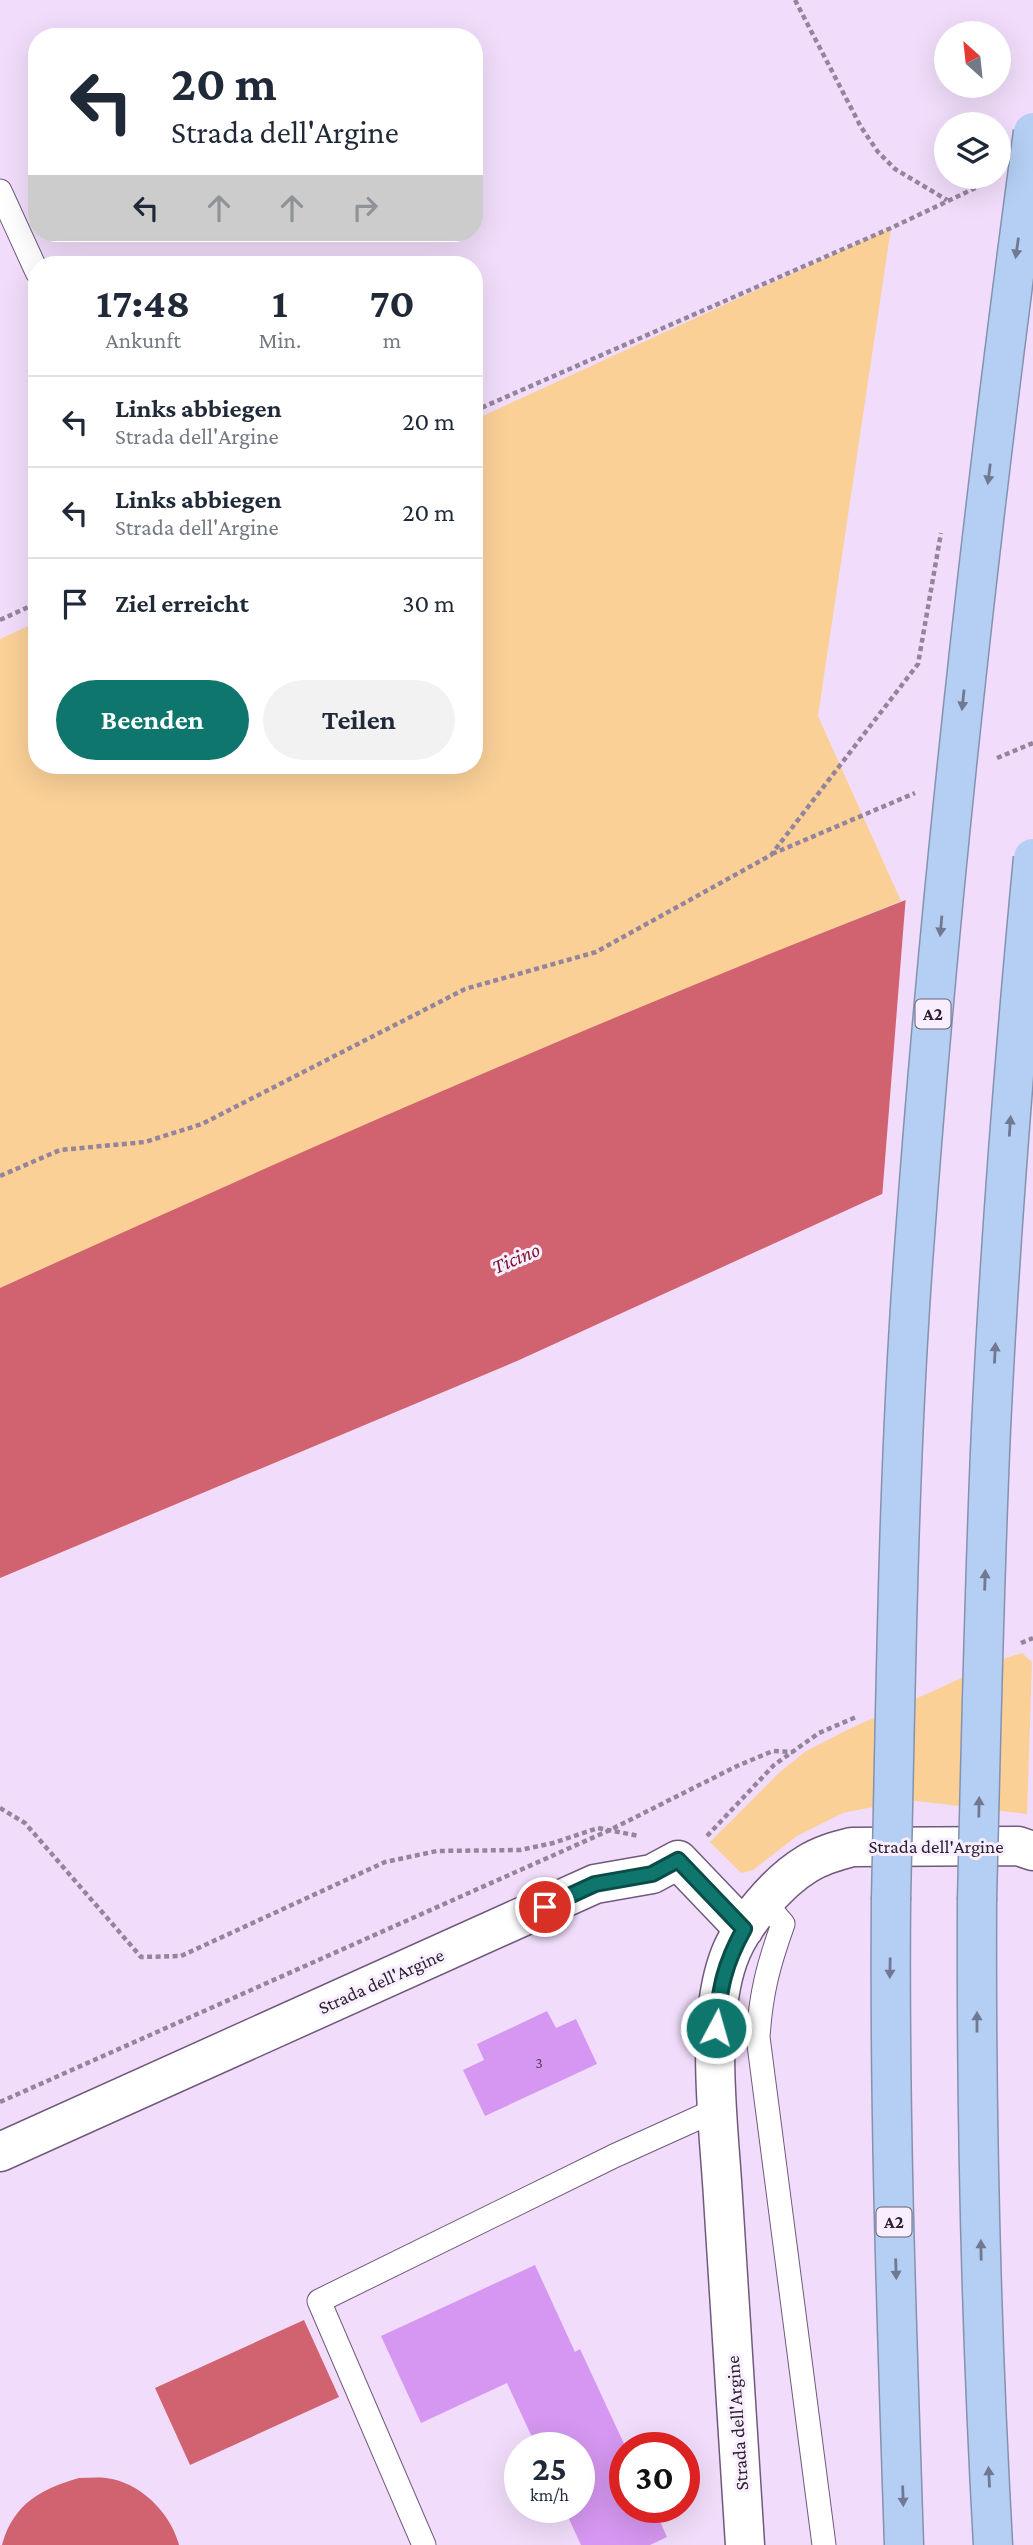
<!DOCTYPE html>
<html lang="de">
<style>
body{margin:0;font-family:"Crimson Pro",serif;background:#f2f2f3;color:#1f2937;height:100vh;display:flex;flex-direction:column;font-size:26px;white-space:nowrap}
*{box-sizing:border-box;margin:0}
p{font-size:23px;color:#747a83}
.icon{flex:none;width:38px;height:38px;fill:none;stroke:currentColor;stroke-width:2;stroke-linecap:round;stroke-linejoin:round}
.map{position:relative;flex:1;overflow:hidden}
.sheet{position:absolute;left:28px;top:256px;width:455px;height:518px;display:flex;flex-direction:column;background:#fff;border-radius:28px;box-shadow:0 7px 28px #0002}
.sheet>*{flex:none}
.top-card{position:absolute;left:28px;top:28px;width:455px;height:214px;border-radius:28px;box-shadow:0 7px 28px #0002;background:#fff;color:#1f2937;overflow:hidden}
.needle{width:46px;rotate:333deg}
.tools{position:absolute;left:934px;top:21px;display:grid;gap:14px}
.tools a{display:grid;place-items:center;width:77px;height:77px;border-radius:50%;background:#fff;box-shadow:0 7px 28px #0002;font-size:35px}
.speed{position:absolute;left:504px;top:2432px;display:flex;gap:14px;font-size:35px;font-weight:700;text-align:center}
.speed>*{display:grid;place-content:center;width:91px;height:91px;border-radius:50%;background:#fff;box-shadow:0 7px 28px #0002;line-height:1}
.speed small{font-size:18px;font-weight:400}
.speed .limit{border:10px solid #d22;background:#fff;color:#111}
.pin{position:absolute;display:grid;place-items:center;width:60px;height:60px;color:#fff;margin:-30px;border:4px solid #fff;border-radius:50%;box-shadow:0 2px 7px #0007}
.me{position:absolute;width:77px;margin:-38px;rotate:6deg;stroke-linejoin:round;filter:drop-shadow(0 0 5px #0008)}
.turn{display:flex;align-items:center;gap:24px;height:147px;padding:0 28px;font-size:32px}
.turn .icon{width:91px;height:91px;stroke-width:2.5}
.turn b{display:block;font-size:49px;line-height:60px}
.lanes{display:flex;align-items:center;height:66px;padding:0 28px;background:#0003;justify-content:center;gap:35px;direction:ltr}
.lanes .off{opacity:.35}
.eta{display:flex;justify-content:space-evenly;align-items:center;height:119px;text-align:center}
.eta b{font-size:42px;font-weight:700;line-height:49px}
.button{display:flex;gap:14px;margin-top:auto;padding:14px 28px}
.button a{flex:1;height:80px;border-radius:42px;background:#0f766e;color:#fff;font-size:28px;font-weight:700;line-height:80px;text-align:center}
.button a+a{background:#f2f2f3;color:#1f2937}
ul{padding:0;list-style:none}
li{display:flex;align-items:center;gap:21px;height:91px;padding:0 28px;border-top:2px solid #e0e1e3}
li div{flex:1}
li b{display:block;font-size:26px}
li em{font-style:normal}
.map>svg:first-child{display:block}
</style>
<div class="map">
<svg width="1033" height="2545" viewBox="0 0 1033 2545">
<rect width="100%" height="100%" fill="#f1ddfb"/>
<path fill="#fad097" d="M891 228 818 716 901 901 540 1050 0 1288V639L37 622V765H474V420Z
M1022 1653 1032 1662 1027 1814 908 1800 843 1813 797 1836 753 1870 741 1873 710 1842 780 1772 806 1751 849 1729 1006 1658Z"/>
<path fill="#d1626f" d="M1033 851V1125L517 1361 0 1578V1288C340 1133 683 983 1033 851Z
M304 2320 339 2397 190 2465 155 2388Z
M79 2478C88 2478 97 2477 106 2478 140 2482 171 2513 179 2545H2C13 2504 41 2489 79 2478Z"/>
<path fill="#f1ddfb" d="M1033 847V1129L882 1198 906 895Z"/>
<path fill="#d597f1" d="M547 2011 556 2028 576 2019 597 2064 485 2116 463 2070 484 2060 477 2044Z
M535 2265 575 2352 580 2349 626 2448 625 2508H654L667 2537 650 2545H581L564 2508H579V2448H537L507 2383 421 2423 381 2336Z"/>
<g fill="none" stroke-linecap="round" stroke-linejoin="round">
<defs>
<path id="service" d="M0 191 37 272
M765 1903 783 1924C768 1966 761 1993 758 2037L824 2545
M424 2545 319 2301 614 2156 718 2109"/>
<path id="minor" d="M0 2152 595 1884 652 1874 678 1860 744 1929
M745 2545C738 2429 731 2313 723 2197 719 2127 705 2026 728 1960 739 1927 777 1882 807 1864 821 1855 836 1851 852 1847L1018 1846 1033 1851"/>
<path id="motorway" d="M891 1900C889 2115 897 2330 904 2545
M977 1900C976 2115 981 2330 993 2545"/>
</defs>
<use href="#service" stroke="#705a7b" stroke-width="25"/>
<use href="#minor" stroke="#705a7b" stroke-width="41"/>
<use href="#motorway" stroke="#8492af" stroke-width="41"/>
<path stroke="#95859c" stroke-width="4.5" stroke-dasharray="5 3.5" stroke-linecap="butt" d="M795 0 861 127 878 152 895 169 947 200
M474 411 891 228 988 182
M0 620 37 603
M997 758 1033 743
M772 854 915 793
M0 1176 60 1150 145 1142 202 1124 465 989 596 952 771 855 918 664 941 533
M1021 1643 1033 1638
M0 1808 25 1823 141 1957 181 1956 385 1862 437 1851 520 1850 553 1843 598 1828 639 1836
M707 1836 774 1765 819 1733 856 1717
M0 2102 610 1830 737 1766 773 1751 792 1752"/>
<use href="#service" stroke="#fff" stroke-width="23"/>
<use href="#minor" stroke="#fff" stroke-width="38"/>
<use href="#motorway" stroke="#b4cff3" stroke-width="38"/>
<defs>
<path id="motorway-bridge" d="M891 1900C896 1683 898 1465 914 1249 941 875 983 503 1033 132
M977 1900C981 1743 984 1586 991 1429 1000 1238 1015 1048 1033 858"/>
</defs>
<use href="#motorway-bridge" stroke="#8492af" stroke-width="41" stroke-linecap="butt"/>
<use href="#motorway-bridge" stroke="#b4cff3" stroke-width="38"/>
</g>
<defs><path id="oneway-solid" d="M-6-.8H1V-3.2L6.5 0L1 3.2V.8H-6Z" transform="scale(1.75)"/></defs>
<g fill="#707892">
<use href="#oneway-solid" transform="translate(1017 248) rotate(98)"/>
<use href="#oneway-solid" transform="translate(989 474) rotate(97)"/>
<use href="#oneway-solid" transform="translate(963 700) rotate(96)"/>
<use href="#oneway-solid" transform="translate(941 926) rotate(95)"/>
<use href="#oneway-solid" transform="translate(1010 1126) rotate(-86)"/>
<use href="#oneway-solid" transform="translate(995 1353) rotate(-87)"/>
<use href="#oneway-solid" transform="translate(985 1580) rotate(-88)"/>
<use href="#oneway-solid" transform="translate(979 1807) rotate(-89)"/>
<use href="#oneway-solid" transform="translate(890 1968) rotate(91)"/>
<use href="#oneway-solid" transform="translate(977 2022) rotate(-90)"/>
<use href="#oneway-solid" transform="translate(981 2250) rotate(-91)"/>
<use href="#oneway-solid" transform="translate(896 2269) rotate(88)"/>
<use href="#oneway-solid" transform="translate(989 2477) rotate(-93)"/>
<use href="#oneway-solid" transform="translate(903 2496) rotate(88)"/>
</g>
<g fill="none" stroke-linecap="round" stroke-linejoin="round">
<defs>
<path id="route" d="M545 1907 595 1884 652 1874 678 1860 744 1929C724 1965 720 1987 716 2028"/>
</defs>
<use href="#route" stroke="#0a4d48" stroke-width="18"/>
<use href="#route" stroke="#0f766e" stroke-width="12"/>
</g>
<g text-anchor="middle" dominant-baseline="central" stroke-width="6" stroke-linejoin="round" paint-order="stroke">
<g font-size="16" fill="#563e60">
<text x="539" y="2062">3</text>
</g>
<g fill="#f8eefe" stroke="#685e6e" stroke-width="2">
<rect x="915.5" y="999.5" width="35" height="29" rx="5"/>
<rect x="876.5" y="2207.5" width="35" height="29" rx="5"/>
</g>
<g font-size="18" font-weight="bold" fill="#2b2130">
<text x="933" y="1014">A2</text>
<text x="894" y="2222">A2</text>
</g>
<g font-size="19" fill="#2b2130" stroke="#f8eefe">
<text x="936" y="1846">Strada dell'Argine</text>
<text transform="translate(381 1981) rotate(-24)">Strada dell'Argine</text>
<text transform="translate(737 2423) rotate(-94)">Strada dell'Argine</text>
</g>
<g font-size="21" font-style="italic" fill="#7c142c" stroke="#f8eefe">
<text transform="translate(516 1258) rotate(-23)">Ticino</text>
</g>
</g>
</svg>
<div class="tools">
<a><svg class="needle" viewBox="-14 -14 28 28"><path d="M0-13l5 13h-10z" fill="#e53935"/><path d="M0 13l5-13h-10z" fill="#747a83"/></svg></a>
<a><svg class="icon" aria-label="layers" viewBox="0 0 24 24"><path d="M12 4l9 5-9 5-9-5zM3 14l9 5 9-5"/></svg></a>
</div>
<div class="speed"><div>25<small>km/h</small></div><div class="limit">30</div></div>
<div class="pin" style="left:545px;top:1907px;background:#d93025"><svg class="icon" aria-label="arrive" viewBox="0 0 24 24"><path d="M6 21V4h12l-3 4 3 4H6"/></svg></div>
<svg class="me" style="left:716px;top:2028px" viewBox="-20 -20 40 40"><circle r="17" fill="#0f766e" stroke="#fff" stroke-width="3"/><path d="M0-11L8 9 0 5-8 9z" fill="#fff"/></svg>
<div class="top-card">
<div class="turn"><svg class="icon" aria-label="left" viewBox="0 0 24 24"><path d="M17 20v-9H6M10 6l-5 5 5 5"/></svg><div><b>20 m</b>Strada dell'Argine</div></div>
<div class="lanes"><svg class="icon" aria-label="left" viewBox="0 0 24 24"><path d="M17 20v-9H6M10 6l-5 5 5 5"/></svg><svg class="icon off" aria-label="ahead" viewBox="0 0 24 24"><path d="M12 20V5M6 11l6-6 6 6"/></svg><svg class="icon off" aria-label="ahead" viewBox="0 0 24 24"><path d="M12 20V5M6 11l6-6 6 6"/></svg><svg class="icon off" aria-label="right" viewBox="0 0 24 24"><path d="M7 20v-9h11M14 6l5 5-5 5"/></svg></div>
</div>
<section class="sheet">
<div class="eta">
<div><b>17:48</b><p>Ankunft</p></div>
<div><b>1</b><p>Min.</p></div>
<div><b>70</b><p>m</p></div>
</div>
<ul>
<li><svg class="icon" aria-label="left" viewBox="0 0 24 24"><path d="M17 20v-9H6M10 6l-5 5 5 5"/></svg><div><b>Links abbiegen</b><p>Strada dell'Argine</p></div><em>20 m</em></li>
<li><svg class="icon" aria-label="left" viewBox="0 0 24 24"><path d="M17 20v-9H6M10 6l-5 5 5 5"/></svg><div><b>Links abbiegen</b><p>Strada dell'Argine</p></div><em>20 m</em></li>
<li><svg class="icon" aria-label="arrive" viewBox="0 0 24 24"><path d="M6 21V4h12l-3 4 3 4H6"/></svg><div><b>Ziel erreicht</b></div><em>30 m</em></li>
</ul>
<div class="button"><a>Beenden</a><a>Teilen</a></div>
</section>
</div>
